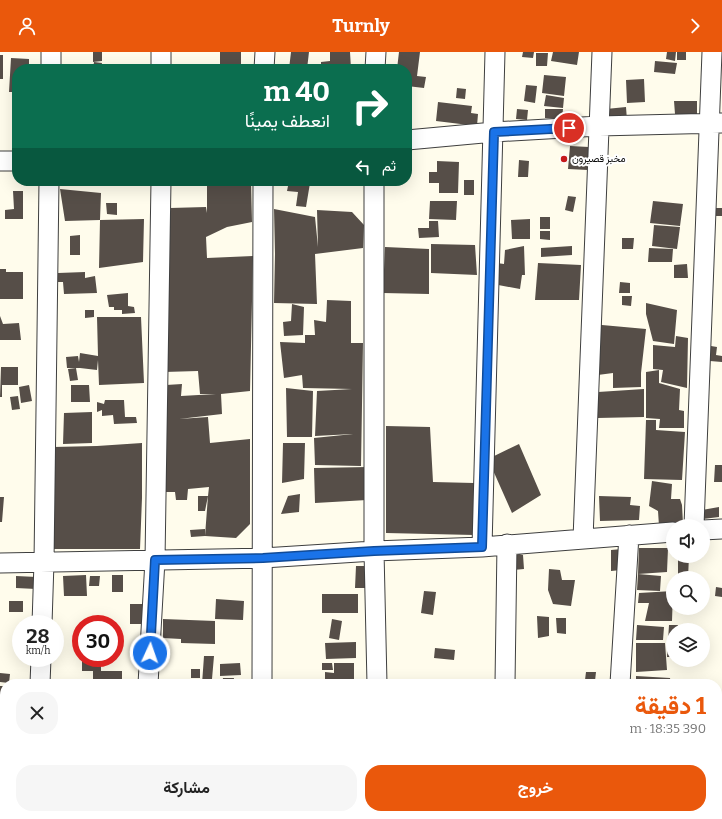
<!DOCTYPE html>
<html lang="ar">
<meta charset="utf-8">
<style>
body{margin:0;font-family:Bitter,Vazirmatn,serif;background:#f6f6f6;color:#222;direction:rtl;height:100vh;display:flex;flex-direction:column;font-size:15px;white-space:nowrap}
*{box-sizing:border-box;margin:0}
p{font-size:13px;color:#767676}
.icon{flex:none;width:22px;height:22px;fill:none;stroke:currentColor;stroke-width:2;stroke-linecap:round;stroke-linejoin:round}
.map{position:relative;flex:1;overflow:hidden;direction:ltr}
.details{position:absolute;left:0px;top:627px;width:722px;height:140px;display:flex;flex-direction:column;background:#fff;border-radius:16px 16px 0 0;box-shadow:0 4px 16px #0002;direction:rtl}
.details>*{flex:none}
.hud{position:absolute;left:12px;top:12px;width:400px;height:122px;border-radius:16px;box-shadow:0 4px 16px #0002;direction:rtl;background:#0b6e4f;color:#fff;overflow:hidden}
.tools{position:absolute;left:666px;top:467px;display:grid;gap:8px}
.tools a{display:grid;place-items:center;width:44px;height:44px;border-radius:50%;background:#fff;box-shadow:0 4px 16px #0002;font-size:20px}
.speed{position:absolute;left:12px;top:563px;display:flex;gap:8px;font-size:20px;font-weight:700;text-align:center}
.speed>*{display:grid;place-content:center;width:52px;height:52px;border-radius:50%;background:#fff;box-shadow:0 4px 16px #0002;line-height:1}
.speed small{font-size:10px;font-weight:400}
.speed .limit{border:6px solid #d22;background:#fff;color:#111}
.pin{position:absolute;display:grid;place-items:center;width:34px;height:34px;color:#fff;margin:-17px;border:2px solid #fff;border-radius:50%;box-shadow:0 1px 4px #0007}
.me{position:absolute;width:44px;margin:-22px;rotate:3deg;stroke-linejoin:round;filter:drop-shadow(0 0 3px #0008)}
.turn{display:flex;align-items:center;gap:14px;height:84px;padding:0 16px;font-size:18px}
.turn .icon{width:52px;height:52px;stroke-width:2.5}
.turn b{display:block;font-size:28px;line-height:34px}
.then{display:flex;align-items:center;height:38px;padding:0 16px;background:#0003;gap:8px;font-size:15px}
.round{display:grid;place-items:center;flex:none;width:42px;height:42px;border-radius:16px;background:#f6f6f6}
.summary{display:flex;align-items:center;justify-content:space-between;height:68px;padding:0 16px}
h1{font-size:24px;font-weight:700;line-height:30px;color:#ea580c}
.action{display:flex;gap:8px;margin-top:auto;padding:8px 16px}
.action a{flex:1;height:46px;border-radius:16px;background:#ea580c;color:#fff;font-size:16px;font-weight:700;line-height:46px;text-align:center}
.action a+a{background:#f6f6f6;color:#222}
header{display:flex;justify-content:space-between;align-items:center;height:52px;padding:0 16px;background:#ea580c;color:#fff;font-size:18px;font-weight:700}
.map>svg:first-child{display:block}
</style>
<header><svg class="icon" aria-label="forward" viewBox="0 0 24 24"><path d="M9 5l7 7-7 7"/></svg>Turnly<svg class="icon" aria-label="person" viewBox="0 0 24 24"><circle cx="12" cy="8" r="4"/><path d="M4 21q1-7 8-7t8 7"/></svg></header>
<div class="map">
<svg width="722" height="767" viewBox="0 0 722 767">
<rect width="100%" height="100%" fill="#fffcec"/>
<path fill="#564e48" d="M93 0H102V9L93 10Z
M220 0H241V17H220Z
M291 0H309L307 17H289Z
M330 0H350L351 17H321V10L330 9Z
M399 0H420L417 24 426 25 424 36 407 34V17H397Z
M523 0H534L533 6 522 5Z
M553 0H579L577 13 551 9Z
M667 0H676L675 9 666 7Z
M677 0H686V8H677Z
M536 1H548L547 14H536Z
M0 3H3V27H0Z
M11 6 29 7V17H17V40H9Z
M655 9 677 11 675 22 654 20Z
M94 10 102 11 101 17H93Z
M544 23 566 25 564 44 542 41Z
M644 27 645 50 627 51 626 28Z
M526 33 537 34 535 51 524 49Z
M457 36 466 37 465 47 456 46Z
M546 43 564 46 563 56 544 54Z
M674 49H697V62H675Z
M438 50 472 54 471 61 478 62 477 74 436 69Z
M626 55 627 68 608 70 606 57Z
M517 57 528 58 527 68 516 67Z
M545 57H563L562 67 545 66Z
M570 94 589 95 588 118 568 117Z
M519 108 529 109 528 125H518Z
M437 109 459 110 458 141H439V131H429V120H437Z
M464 128H474V143H464Z
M26 129H33L34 134H26Z
M207 129H251L252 170 227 175 206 185 207 206 253 204 250 339 221 342 222 362 179 367 208 365 210 391 250 387V472L236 486 205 484 208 444 205 459H198V444H208L209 435 188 437 187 448H176L175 440H164L166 333 182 332 181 344 216 342H200L198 319 164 320 170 156 206 155 207 161Z
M289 129 310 131 306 155 296 154 298 140 287 139Z
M60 137 101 141 100 168 144 167 143 210 99 216 100 168 65 169Z
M13 139H23V167H5V158L14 157Z
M568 144 576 145 573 160 565 158Z
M430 149H457L456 168 429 167Z
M653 149 683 152 680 174 650 171Z
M106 151H117V163L107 162Z
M714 156H722V164H714Z
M274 157 315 165 318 195 317 158 352 160 364 173 363 196 315 202 317 252 274 251 275 202Z
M540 165H550V177H540Z
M530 167V187H512L511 168Z
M429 169H438L439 185 419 186 418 176H429Z
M654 173 680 175 677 197 652 194Z
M540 179H550V188L540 187Z
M80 183V203H70V184Z
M622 186H634L633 197H622Z
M431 192 475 193 477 223 431 221Z
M524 194 525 223H522L520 237 493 232 497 211 504 212 505 198Z
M572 194V203L541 205V196Z
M385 195 429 197V242L383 241Z
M649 196 673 197 672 210H648Z
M538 211 581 213 579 248H535Z
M687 212 688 226H674V213Z
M0 217H6V220H23V247H0Z
M85 220V226L95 224 97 241 64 242 63 230H58V221Z
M620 230 630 231V241H619Z
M128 241V254L134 255 135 261 122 262V258H114V255H109L107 243Z
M622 244H632L631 254 622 253Z
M327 248 351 249V291H363L361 414 315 413 314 386 353 382 315 384 317 339 352 337 303 336 302 323 284 326 280 290 305 291V283H315L314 268 326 270Z
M646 251 677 258 674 292 653 289 646 262Z
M292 252 304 255 303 283 284 284 283 270 291 269Z
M85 258H94V265L85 266Z
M0 264 3 272 19 271 21 288H0Z
M97 265H141L144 331 99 333 98 308 97 318 80 316H67L66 305 78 304 79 310 80 301 98 304Z
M591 272 646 277 641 321V335L613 336V321L590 324Z
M676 284 688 286 687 336 661 330 663 318 653 317V293L675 295Z
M711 294 717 295 716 303 722 304V310L710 309Z
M1 315H18V333H2V345H0Z
M76 316 78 328 70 329 68 317Z
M659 318V331L680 337 679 358 684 359V376H659L660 367 646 366V320Z
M29 333 32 349 21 351 19 335Z
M71 333H89L90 350H71Z
M286 336 313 339 312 385H287Z
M644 337V365L597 366 598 340Z
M18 344 20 357 12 358 10 345Z
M105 348H124L125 365H136L137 371 114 372 113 363 102 364V358L97 360V350L104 352Z
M92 360V391L63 392 64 361Z
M646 368H656V378L685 380 682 428 644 427Z
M386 374 430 375 433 430 474 431V483L386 481Z
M142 391V446L140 497H52L53 395 97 394Z
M283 391H305L304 427 282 431Z
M519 392 541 443 512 461 488 407Z
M715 413H722V430H714Z
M368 415 367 448 315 451 314 416Z
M652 429 672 432 671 447H680L682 453 683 472 659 474 658 459 649 454Z
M300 442 299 460 281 462 288 444Z
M599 444 631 445 630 453 640 454 639 468 600 469Z
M0 445H4L2 470H0Z
M719 455V465L703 467 702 458Z
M205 477V484L191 485 190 478Z
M639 496H668L667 520 638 522Z
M622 497 621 518 611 519V498Z
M519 502 523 503 524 517 513 518 514 504Z
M678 504H689L688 526H678Z
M356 514H367L365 536H355Z
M549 517 560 518 562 528H575L571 554 553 552 548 538Z
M638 522 661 524 660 539 637 538Z
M86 523 87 544H64L63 524Z
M112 523H123V540H112Z
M16 524 37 525 36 537 16 536Z
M90 524H100L99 534H89Z
M716 535 722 536V545L715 544Z
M424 539 436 540 433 563 421 561Z
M673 539 672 569H645L649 551H638L639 541Z
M322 542H358V561H322Z
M216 547 244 549 243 568 215 567Z
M9 549H23V560H9Z
M130 552H143L142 572H130Z
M537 564 549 565V584L538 586Z
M556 566H566V582L557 581Z
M163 567 215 569V592L181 591V587L163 586Z
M332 567 342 569 339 588 329 586Z
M637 573 664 575 663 588H636Z
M669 573H678L677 578H673V605H667Z
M356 590V606L326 607 325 591Z
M636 591H665L667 618 636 620Z
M435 596 455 598 454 608 434 606Z
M204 604H214L212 627H217V632H202Z
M82 609H101V619H122V632H93V619H82Z
M240 611 241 623 220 624V612Z
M322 611H332L333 618H322Z
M334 611H354V632H325V620L334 621Z
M191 617H200V626H191Z
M586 620H596L595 629 585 628Z
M0 621 10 622 9 631 0 630Z
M636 624 670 626 671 632H636Z
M223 626H234L233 632H222Z
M0 634H5V659L2 660V667H0Z
M5 669V678H0V670Z
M717 756H720V767H675V762H717Z
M92 762H128V767H92Z
M176 762H202V767H176Z
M413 762H429L428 766 413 764Z
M561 762H607L606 767H561Z"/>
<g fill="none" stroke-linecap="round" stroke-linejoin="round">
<defs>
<path id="minor" d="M51 17V0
M161 17V0
M264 17 265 0
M375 17 376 0
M407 88 494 80 599 74 722 71
M0 109H17
M374 129V499L377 632
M694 474 712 0
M703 478 722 477
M583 487 602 0
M482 495 495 0
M0 511 263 506 374 499 482 495 673 480
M42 572 44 510 49 129
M40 632 41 606
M148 632 155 508 161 129
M262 632 263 129
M505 632 507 492
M620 632 629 483
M0 746H5
M35 767 36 762
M141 767V762
M260 767V762
M375 767V762
M502 767V762
M612 767 613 762"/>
</defs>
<use href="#minor" stroke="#3f3f3f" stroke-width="21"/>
<use href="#minor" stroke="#fff" stroke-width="19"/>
</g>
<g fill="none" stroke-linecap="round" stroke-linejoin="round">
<defs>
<path id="route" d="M150 601 155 508 263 506 374 499 482 495 494 80 569 76"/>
</defs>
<use href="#route" stroke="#114b97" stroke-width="10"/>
<use href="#route" stroke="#1a73e8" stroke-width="7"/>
</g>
<circle fill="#c61a1c" stroke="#fff" stroke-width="1.5" cx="564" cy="107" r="4"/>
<g text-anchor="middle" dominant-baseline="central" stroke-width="4" stroke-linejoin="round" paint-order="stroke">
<g font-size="10" fill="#0c0c0c" stroke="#fff" text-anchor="start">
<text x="572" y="107">مخبز قصيرون</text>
</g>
</g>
</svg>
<div class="tools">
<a><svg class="icon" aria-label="sound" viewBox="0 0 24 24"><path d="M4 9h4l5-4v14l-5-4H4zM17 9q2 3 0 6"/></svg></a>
<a><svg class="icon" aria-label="search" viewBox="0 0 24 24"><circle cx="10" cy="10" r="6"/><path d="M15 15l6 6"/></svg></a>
<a><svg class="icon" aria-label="layers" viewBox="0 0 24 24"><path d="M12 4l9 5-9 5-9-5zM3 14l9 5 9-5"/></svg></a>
</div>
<div class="speed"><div>28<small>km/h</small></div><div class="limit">30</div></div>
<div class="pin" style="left:569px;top:76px;background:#d93025"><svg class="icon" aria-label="arrive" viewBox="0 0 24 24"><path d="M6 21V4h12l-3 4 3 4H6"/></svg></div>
<svg class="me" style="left:150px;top:601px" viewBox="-20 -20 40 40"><circle r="17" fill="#1a73e8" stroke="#fff" stroke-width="3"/><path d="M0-11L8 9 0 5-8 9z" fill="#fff"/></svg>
<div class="hud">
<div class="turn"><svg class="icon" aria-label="right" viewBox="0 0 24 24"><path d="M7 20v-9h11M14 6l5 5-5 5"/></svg><div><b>40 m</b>انعطف يمينًا</div></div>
<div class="then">ثم<svg class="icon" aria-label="left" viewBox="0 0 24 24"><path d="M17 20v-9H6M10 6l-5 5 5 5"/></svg></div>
</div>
<section class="details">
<div class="summary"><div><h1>1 دقيقة</h1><p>390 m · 18:35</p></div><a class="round"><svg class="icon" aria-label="close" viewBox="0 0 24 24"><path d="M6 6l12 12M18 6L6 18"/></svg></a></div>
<div class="action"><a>خروج</a><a>مشاركة</a></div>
</section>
</div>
